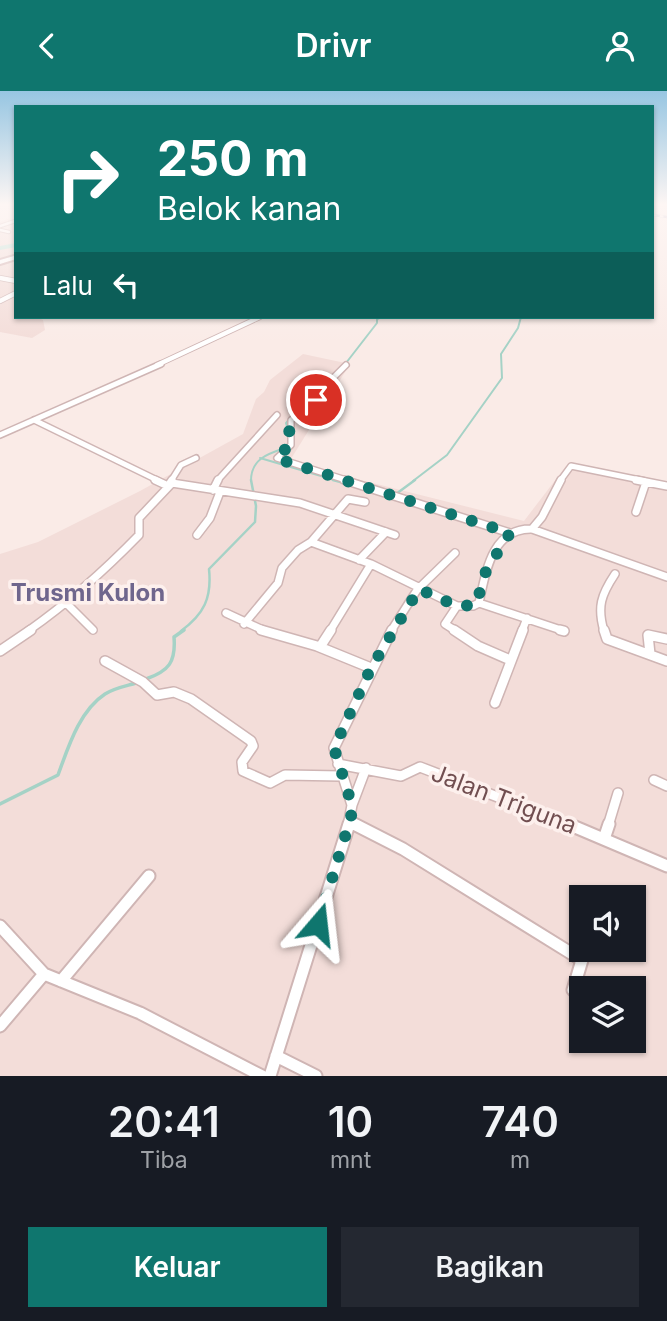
<!DOCTYPE html>
<html lang="id">
<style>
body{margin:0;font-family:Inter,sans-serif;background:#242831;color:#f1f3f6;height:100vh;display:flex;flex-direction:column;font-size:26px;white-space:nowrap}
*{box-sizing:border-box;margin:0}
p{font-size:23px;color:#9ea1a6}
.icon{flex:none;width:38px;height:38px;fill:none;stroke:currentColor;stroke-width:2;stroke-linecap:round;stroke-linejoin:round}
.map{position:relative;height:985px;overflow:hidden}
.details{display:flex;flex-direction:column;background:#171b24;flex:1}
.details>*{flex:none}
.banner{position:absolute;left:14px;top:14px;width:640px;height:214px;border-radius:0px;box-shadow:0 2px 5px #0004;background:#0f766e;color:#fff;overflow:hidden}
.tools{position:absolute;left:569px;top:794px;display:grid;gap:14px}
.tools a{display:grid;place-items:center;width:77px;height:77px;border-radius:0px;background:#171b24;box-shadow:0 2px 5px #0004;font-size:35px}
.pin{position:absolute;display:grid;place-items:center;width:60px;height:60px;color:#fff;margin:-30px;border:4px solid #fff;border-radius:50%;box-shadow:0 2px 7px #0007}
.me{position:absolute;width:77px;margin:-38px;rotate:17deg;stroke-linejoin:round;filter:drop-shadow(0 0 5px #0008)}
.turn{display:flex;align-items:center;gap:24px;height:147px;padding:0 28px;font-size:32px}
.turn .icon{width:91px;height:91px;stroke-width:2.5}
.turn b{display:block;font-size:49px;line-height:60px}
.then{display:flex;align-items:center;height:66px;padding:0 28px;background:#0003;gap:14px;font-size:26px}
.eta{display:flex;justify-content:space-evenly;align-items:center;height:119px;text-align:center}
.eta b{font-size:42px;font-weight:600;line-height:49px}
.primary-button{display:flex;gap:14px;margin-top:auto;padding:14px 28px}
.primary-button a{flex:1;height:80px;border-radius:0px;background:#0f766e;color:#fff;font-size:28px;font-weight:600;line-height:80px;text-align:center}
.primary-button a+a{background:#242831;color:#f1f3f6}
header{display:flex;justify-content:space-between;align-items:center;height:91px;padding:0 28px;background:#0f766e;color:#fff;font-size:32px;font-weight:600}
.map>svg:first-child{display:block}
</style>
<header><svg class="icon" aria-label="back" viewBox="0 0 24 24"><path d="M15 5l-7 7 7 7"/></svg>Drivr<svg class="icon" aria-label="person" viewBox="0 0 24 24"><circle cx="12" cy="8" r="4"/><path d="M4 21q1-7 8-7t8 7"/></svg></header>
<div class="map">
<svg width="667" height="985" viewBox="0 0 667 985">
<rect width="100%" height="100%" fill="#faebe7"/>
<path fill="#f3ddd9" fill-rule="evenodd" d="M8 128 16 130V226H35L43 229 45 239 32 247 0 241V131Z
M303 263 350 273 289 371 524 430 566 375 667 394V985H0V463L38 451 140 400 243 343 256 308 264 301 270 289ZM581 807H634V859H581ZM581 898H634V950H581Z"/>
<g fill="none" stroke-linecap="round" stroke-linejoin="round">
<path stroke="#a5d2c6" stroke-width="2" d="M0 136 13 132
M346 272 377 232V228L382 226
M289 343 286 332 290 327
M260 367 338 390
M251 390C251 368 267 363 285 357
M413 390 447 364 502 287 501 263 518 237 521 226"/>
<path stroke="#a5d2c6" stroke-width="2.5" d="M333 389 344 392
M396 403 415 389
M181 540C204 523 212 507 209 478L255 431 256 415 251 389"/>
<path stroke="#a5d2c6" stroke-width="3.5" d="M146 588C169 580 176 571 174 546L184 539
M0 713 58 684C68 657 79 620 105 603 114 597 126 595 136 592"/>
<path fill="#bee2d8" fill-rule="evenodd" d="M16 152V156L0 159V155Z"/>
<defs>
<path id="street-far5" d="M0 135 15 130
M0 139 9 141"/>
<path id="street-far4" d="M0 187 16 190
M0 210 16 202
M157 274 260 226"/>
<path id="street-far3" d="M346 274 322 298 314 313 291 329V354L277 367 349 390
M34 329 159 390
M0 344 161 273
M171 390 181 374 196 367
M217 390 277 324
M560 390 571 375 645 390"/>
<path id="street-far2" d="M155 389 168 395 172 389
M344 389 510 442
M636 389 667 395
M213 399 218 389
M365 411 348 408 311 451 371 473 457 515H473L479 512C486 480 492 437 532 438L667 486
M636 421 646 391
M532 438 542 426 561 389
M197 444 210 427 220 401
M359 469 386 441
M66 512 93 539
M479 512 564 540
M226 522 265 540
M244 533 278 492 282 477 298 459 311 451
M28 540C68 512 105 479 139 444V427L172 392 300 412 395 444
M330 540 371 473
M391 540 417 499 455 462
M456 540 445 533 457 515
M522 540 527 527
M604 540C597 516 601 504 615 483"/>
<path id="street-far1" d="M261 539 317 555 371 577
M454 539 478 555 510 569
M560 539 564 540
M604 539 607 548 667 570
M320 556 331 539
M0 560 31 539
M650 563 648 544 667 548
M105 570 143 591 157 604 174 601 191 608 251 650 253 655 242 671 243 680 270 692 285 684 341 685
M495 612 523 539
M338 673 401 685 420 676 573 735
M654 689 667 695
M352 714 366 677
M350 731 357 735
M348 735 352 714 334 657 392 539
M608 735 618 702"/>
<path id="street" d="M354 733 403 758 582 869
M568 733 667 775
M604 748 609 733
M0 835 44 883 140 922 262 985
M61 890 149 785
M573 899 585 859
M0 935 44 883
M276 965 316 985
M270 985 349 733"/>
<path id="secondary" d="M14 165H16V168L0 173V169Z"/>
</defs>
<use href="#street-far5" stroke="#cfb5b4" stroke-width="4.5"/>
<use href="#street-far4" stroke="#cfb5b4" stroke-width="6"/>
<use href="#street-far3" stroke="#cfb5b4" stroke-width="8"/>
<use href="#street-far2" stroke="#cfb5b4" stroke-width="10"/>
<use href="#street-far1" stroke="#cfb5b4" stroke-width="12"/>
<use href="#street" stroke="#cfb5b4" stroke-width="15"/>
<use href="#secondary" stroke="#d4b5b4" stroke-width="4"/>
<use href="#street-far5" stroke="#fff" stroke-width="2.5"/>
<use href="#street-far4" stroke="#fff" stroke-width="4.5"/>
<use href="#street-far3" stroke="#fff" stroke-width="5"/>
<use href="#street-far2" stroke="#fff" stroke-width="7"/>
<use href="#street-far1" stroke="#fff" stroke-width="9"/>
<use href="#street" stroke="#fff" stroke-width="11"/>
<use href="#secondary" fill="#fff" fill-rule="evenodd"/>
<defs>
<path id="rail" d="M653 124 667 126"/>
</defs>
<use href="#rail" stroke="#aaa7c3" stroke-width="2.5"/>
<use href="#rail" stroke="#fdf0ed" stroke-width="2" stroke-dasharray="3.5" stroke-linecap="butt"/>
</g>
<linearGradient id="sky" x2="0" y2="1"><stop stop-color="#97c6e2"/><stop offset="0.45" stop-color="#fdf6f4"/><stop offset="1" stop-color="#fdf6f4" stop-opacity="0"/></linearGradient>
<rect width="667" height="252" fill="url(#sky)"/>
<g fill="none" stroke-linecap="round" stroke-linejoin="round">
<path stroke="#0f766e" stroke-width="12" stroke-dasharray="0 21.6" d="M316 309 291 330 289 338 291 354 278 364V368L510 442 486 480 476 514 457 515 419 498 371 577 334 657 352 714 351 726 318 833"/>
</g>
<g text-anchor="middle" dominant-baseline="central" stroke-width="7" stroke-linejoin="round" paint-order="stroke">
<g font-size="24" font-weight="bold" fill="#6f668d" stroke="#fdf0ed">
<text x="88" y="501">Trusmi Kulon</text>
</g>
<g font-size="24" fill="#714e50" stroke="#fdf0ed">
<text transform="translate(504 708) rotate(21)">Jalan Triguna</text>
</g>
</g>
</svg>
<div class="tools">
<a><svg class="icon" aria-label="sound" viewBox="0 0 24 24"><path d="M4 9h4l5-4v14l-5-4H4zM17 9q2 3 0 6"/></svg></a>
<a><svg class="icon" aria-label="layers" viewBox="0 0 24 24"><path d="M12 4l9 5-9 5-9-5zM3 14l9 5 9-5"/></svg></a>
</div>
<div class="pin" style="left:316px;top:309px;background:#d93025"><svg class="icon" aria-label="arrive" viewBox="0 0 24 24"><path d="M6 21V4h12l-3 4 3 4H6"/></svg></div>
<svg class="me" style="left:318px;top:833px" viewBox="-20 -20 40 40"><path d="M0-17L14 15 0 8-14 15z" fill="#0f766e" stroke="#fff" stroke-width="4"/></svg>
<div class="banner">
<div class="turn"><svg class="icon" aria-label="right" viewBox="0 0 24 24"><path d="M7 20v-9h11M14 6l5 5-5 5"/></svg><div><b>250 m</b>Belok kanan</div></div>
<div class="then">Lalu<svg class="icon" aria-label="left" viewBox="0 0 24 24"><path d="M17 20v-9H6M10 6l-5 5 5 5"/></svg></div>
</div>
</div>
<section class="details">
<div class="eta">
<div><b>20:41</b><p>Tiba</p></div>
<div><b>10</b><p>mnt</p></div>
<div><b>740</b><p>m</p></div>
</div>
<div class="primary-button"><a>Keluar</a><a>Bagikan</a></div>
</section>
